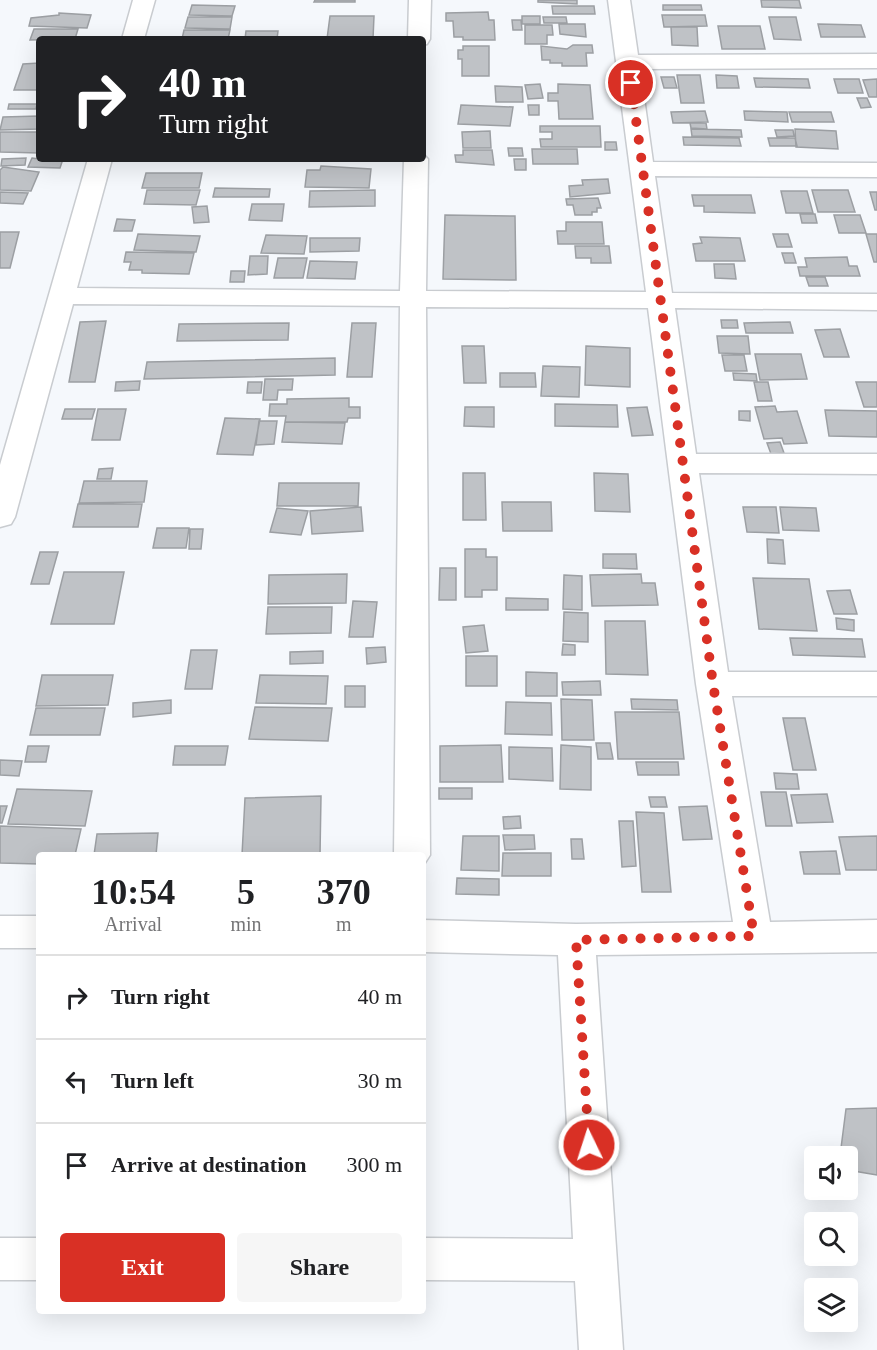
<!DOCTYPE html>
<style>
body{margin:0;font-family:Georgia,serif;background:#f6f6f6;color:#202124;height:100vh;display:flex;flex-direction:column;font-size:22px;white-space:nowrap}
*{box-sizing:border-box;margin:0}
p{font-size:20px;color:#757577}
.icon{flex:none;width:33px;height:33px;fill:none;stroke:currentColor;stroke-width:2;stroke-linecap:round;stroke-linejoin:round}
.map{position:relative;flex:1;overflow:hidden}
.panel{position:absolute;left:36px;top:852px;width:390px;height:462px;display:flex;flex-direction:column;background:#fff;border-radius:6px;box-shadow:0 6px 24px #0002}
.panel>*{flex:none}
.hud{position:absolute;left:36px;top:36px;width:390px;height:126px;border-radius:6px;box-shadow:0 6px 24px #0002;background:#202124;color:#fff;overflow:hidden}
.tools{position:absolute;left:804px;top:1146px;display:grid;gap:12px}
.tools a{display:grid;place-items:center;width:54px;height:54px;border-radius:6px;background:#fff;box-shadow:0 6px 24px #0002;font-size:30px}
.pin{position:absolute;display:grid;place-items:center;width:51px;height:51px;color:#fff;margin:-26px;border:3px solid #fff;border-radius:50%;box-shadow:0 2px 6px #0007}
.me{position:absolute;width:66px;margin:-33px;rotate:356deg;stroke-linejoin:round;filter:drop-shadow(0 0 4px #0008)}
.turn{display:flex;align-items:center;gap:21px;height:126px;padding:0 24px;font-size:27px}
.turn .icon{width:78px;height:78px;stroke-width:2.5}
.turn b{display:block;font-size:42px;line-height:51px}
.eta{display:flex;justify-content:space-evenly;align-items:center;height:102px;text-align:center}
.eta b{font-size:36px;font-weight:600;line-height:42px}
.primary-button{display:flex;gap:12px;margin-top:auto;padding:12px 24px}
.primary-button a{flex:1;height:69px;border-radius:6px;background:#d93025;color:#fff;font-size:24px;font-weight:600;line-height:69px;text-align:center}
.primary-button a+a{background:#f6f6f6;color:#202124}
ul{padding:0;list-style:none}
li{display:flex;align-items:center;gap:18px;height:84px;padding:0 24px;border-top:2px solid #e0e0e0}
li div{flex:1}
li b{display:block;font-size:22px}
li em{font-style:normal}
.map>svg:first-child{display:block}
</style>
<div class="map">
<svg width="877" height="1350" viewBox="0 0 877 1350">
<rect width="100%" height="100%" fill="#f5f8fc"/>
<path fill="#bfc2c6" stroke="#9c9fa3" stroke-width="1.5" d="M315 0H355V2H314Z
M538 0H577V4L538 2Z
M761 0H799L801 8 762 7Z
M192 5 235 6 232 16 189 15Z
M663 5H701L702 10H663Z
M552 6H594L595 14H553Z
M488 12 489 20H494L495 40H463V37H454L453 21H446V13Z
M59 13 91 15 87 28 29 26 31 18 59 15Z
M662 15H705L707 26 664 27Z
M330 16H374L373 39H327Z
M522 16H540V24H522Z
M188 17H232L230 29 185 28Z
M543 17H566L567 23H544Z
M769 17H796L801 40 774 39Z
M512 20H521L522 30H513Z
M559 24H585L586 37 560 34Z
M818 24 861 25 865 37H821Z
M525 25H552L553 35H547V44H525Z
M718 26H760L765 49H722Z
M671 27H697L698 46 672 45Z
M34 29H78L75 39 30 40Z
M184 30H230L228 39H182Z
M246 31H278L277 39H245Z
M573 45H592L593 53H586L587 66H562V63H550V60H542L541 46 567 49Z
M463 46H489V76H462V59H458V50H463Z
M39 63V90H14L23 64Z
M677 75H700L704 103H681Z
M716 75 737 76 739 88H717Z
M661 77H674L677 88H664Z
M754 78 808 79 810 88 756 87Z
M834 79H859L863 93H838Z
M877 79V97H869L863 80Z
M540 84 543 98 528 99 525 85Z
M558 84 590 85 593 119H559L558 101H548V93H558Z
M495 86 522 87 523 102H496Z
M857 98H867L871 107 861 108Z
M9 104H37L36 109H8Z
M461 105 513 107 510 126 458 124Z
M528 105H539V115H529Z
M705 111 708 122 673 123 671 112Z
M744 111 787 112 788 122 745 120Z
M789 112H831L834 122H792Z
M39 116V129L0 130 3 117Z
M690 123H706L707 129 691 128Z
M540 126H600L601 147H541L540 139H552V132H540Z
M691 129 741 130 742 137 692 136Z
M795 129 836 131 838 149 796 147Z
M775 130H793L794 136 777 137Z
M490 131 491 148H463L462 132Z
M0 132H39V153L0 152Z
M683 137 739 138 741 146 684 145Z
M768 138H795L797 146H770Z
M605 142H616L617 150H605Z
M508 148H522L523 156H509Z
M532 149H577L578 164H533Z
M463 150H492L494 165 456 162 455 155H463Z
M26 158 25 165 1 166 2 159Z
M32 158 39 159H63L60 168 28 167Z
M514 159H526V170H515Z
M321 166 371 169 369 188 305 187 307 170H320Z
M3 167 39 172 31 191 0 190V170Z
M146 173H202L199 188H142Z
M608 179 610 193 570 197 569 186 583 185 582 180Z
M215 188 270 189 269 197H213Z
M147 190H200L196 205 144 204Z
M375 190V206L309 207 310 191Z
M812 190H848L855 212H818Z
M781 191H807L813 213H786Z
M0 192 28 193 23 204 0 203Z
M870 192H877V210H875Z
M692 195H751L755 213 704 212V206H694Z
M598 198 601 208H597V212H592V215H575L573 205H567L566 199Z
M252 204H284L282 221 249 220Z
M207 206 209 222 194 223 192 207Z
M800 214H815L817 223H802Z
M445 215 515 216 516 280 443 279Z
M834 215H860L866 233H839Z
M117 219 135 220 132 231H114Z
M566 222H602L604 244H558L557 231H566Z
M0 232H19L10 268H0Z
M138 234 200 236 196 252 134 250Z
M773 234H788L792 247H777Z
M866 234H877V262H874Z
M266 235 307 236 304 254 261 253Z
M700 237 740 238 745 261H696L693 244 702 243Z
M310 238H360L359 251 310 252Z
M575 246H609L611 263H591V258H576Z
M126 252 194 253 189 274 142 273V270H129L131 262H124Z
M782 253H793L796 263H785Z
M250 256H268L267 274 248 275Z
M847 257 849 266H857L860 276H800L798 267H807L805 258Z
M278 258H307L303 278H274Z
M310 261 357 262 355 279 307 278Z
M714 264H734L736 279 715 278Z
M231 271H245L244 282H230Z
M806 277H825L828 286H809Z
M721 320H737L738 328H722Z
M106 321 95 382H69L80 322Z
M790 322 793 333H746L744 323Z
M289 323 288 340 177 341 179 324Z
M352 323H376L372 377H347Z
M840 329 849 357H824L815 330Z
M717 336H748L750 354 719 353Z
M462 346H484L486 383H464Z
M586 346 630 348V387L585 385Z
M755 354H801L807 379 760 380Z
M722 355H744L747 371H725Z
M335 358V375L144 379 147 362Z
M543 366 580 367 579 397 541 396Z
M500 373H535L536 387H500Z
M733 373 756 374 757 381 734 380Z
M265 379H293L292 390H278L277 400H263Z
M140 381 139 390 115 391 116 382Z
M248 382H262L261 393H247Z
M754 382H768L772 401H758Z
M856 382H877V407H864Z
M349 398V407H360V418H348L347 422H285L286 416H269L270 404H287V399Z
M555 404 617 405 618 427 555 426Z
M775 406 777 412 797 411 807 443 784 444 782 438 764 439 755 407Z
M465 407H494V427L464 426Z
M647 407 653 435 632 436 627 408Z
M65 409H95L92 419H62Z
M98 409H126L120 440H92Z
M825 410 877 411V437L829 436Z
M739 411H750V421L739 420Z
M225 418 260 419 253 455 217 454Z
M259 421H277L274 444 256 445Z
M285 422 345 423 342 444 282 442Z
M780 442 784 453 771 454 767 443Z
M113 468 111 479H97L99 469Z
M463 473H485L486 520H463Z
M594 473 628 474 630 512 595 511Z
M84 481H147L144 502 79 503Z
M279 483H359L358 506H277Z
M502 502H551L552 531H503Z
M78 504H142L138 527H73Z
M361 507 363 531 312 534 310 511Z
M743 507H776L779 533 747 532Z
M780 507 816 508 819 531 783 530Z
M277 508 308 511 301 535 270 532Z
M157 528H189L186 548H153Z
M190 529H203L201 549H189Z
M767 539 783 540 785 564 768 563Z
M465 549H486V557H497V590H482V597H465Z
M40 552H58L49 584H31Z
M603 554H636L637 569 603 568Z
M440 568H456V600H439Z
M64 572H124L114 624H51Z
M347 574 346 603 268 604 269 575Z
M641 574 642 583H655L658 605 592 606 590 575Z
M564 575 582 576V610L563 609Z
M753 578 809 579 817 631 759 629Z
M850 590 857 614H834L827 591Z
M506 598 548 599V610H506Z
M353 601 377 602 373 637H349Z
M268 607H332L331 633 266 634Z
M564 612 588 613V642L563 641Z
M836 618 854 620V631L837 629Z
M605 621H645L648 675 606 674Z
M484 625 488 651 466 653 463 627Z
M790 638 862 639 865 657 793 655Z
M563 644 575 645V655H562Z
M385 647 386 662 367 664 366 648Z
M191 650H217L212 689H185Z
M323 651V663L290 664V652Z
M466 656H497V686H466Z
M526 672 557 673V696H526Z
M42 675H113L108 705 36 706Z
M260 675 328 676 326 704 256 703Z
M600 681 601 695H563L562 682Z
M345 686H365V707H345Z
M561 699 592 700 594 740H562Z
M631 699 677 700 678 710 632 709Z
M171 700V713L133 717V703Z
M506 702 551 703 552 735 505 734Z
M255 707 332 708 328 741 249 739Z
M36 708H105L100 735H30Z
M615 712H679L684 759H618Z
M783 718H805L816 770H793Z
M596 743H610L613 759H598Z
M501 745 503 782H440V746Z
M561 745 591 747V790L560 789Z
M28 746H49L46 762H25Z
M175 746H228L225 765H173Z
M509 747 552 748 553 781 509 779Z
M0 760 22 761 19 776 0 775Z
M636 762H678L679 775H638Z
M774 773 797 774 799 789H776Z
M439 788H472V799H439Z
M17 789 92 791 85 826 8 824Z
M761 792H786L792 826H766Z
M827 794 833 822 797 823 791 795Z
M321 796 320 855H242L245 798Z
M649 797H665L667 807H651Z
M0 806H7L2 823H0Z
M707 806 712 839 683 840 679 807Z
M636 812 664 813 671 892H642Z
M520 816 521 828 504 829 503 817Z
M619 821H633L636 866 622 867Z
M0 826 81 829 75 855H39V864L0 863Z
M158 833 156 855H94L97 834Z
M503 835H534L535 849 505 850Z
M463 836H499V871L461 870Z
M877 836V870H846L839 837Z
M571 839H582L584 859H572Z
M836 851 840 874H804L800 852Z
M503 853H551V876H502Z
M457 878 499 879V895L456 894Z
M877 1108V1175L848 1170V1156H840L846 1109Z"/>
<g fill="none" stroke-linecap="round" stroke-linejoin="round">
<defs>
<path id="street" d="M133 0H155L144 39H122Z
M409 0H431L430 39 427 44 423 45V39H408Z
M608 0H630L638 55 877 54V68L640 69 653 162 877 163V177L655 176 672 293 877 294V310L675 308 696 454H877V474L699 473 728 672H877V696H732L770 922 877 920V952L596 955 623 1350H579L575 1281 423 1280V1238L573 1239 558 955 423 952V920L576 924 733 922 696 684 648 308 426 307 430 855 423 866V855H394L400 306 73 304 15 517 11 524 0 527V465L88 159H112L77 288 400 291 404 159H423V154L428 159 426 291 646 292Z
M0 916H39V948H0Z
M0 1238H39V1280H0Z"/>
</defs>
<use href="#street" stroke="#c9ccd0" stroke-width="3"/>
<use href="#street" fill="#fff" fill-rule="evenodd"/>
</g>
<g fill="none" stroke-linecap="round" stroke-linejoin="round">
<path stroke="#d93025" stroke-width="10" stroke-dasharray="0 18" d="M589 1145 576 940 754 936 713 684 631 83"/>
</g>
</svg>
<div class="tools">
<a><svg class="icon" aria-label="sound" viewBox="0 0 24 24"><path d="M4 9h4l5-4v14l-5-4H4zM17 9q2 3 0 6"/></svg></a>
<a><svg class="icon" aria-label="search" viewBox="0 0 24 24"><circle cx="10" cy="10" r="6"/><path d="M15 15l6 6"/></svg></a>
<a><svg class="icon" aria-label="layers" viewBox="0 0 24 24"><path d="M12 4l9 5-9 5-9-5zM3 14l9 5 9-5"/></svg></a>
</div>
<div class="pin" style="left:631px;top:83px;background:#d93025"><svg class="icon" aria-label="arrive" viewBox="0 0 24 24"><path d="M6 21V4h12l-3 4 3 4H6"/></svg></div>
<svg class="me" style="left:589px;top:1145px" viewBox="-20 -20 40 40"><circle r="17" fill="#d93025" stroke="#fff" stroke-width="3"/><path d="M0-11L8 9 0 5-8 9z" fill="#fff"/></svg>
<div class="hud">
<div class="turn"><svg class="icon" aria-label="right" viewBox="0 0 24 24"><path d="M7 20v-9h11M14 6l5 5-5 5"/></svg><div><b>40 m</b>Turn right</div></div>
</div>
<section class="panel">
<div class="eta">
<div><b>10:54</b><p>Arrival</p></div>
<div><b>5</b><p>min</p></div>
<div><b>370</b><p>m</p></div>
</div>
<ul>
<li><svg class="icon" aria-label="right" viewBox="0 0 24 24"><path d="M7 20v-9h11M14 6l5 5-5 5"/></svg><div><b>Turn right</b></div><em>40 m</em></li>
<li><svg class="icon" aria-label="left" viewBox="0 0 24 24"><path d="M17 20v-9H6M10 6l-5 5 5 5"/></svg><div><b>Turn left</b></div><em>30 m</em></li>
<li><svg class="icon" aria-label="arrive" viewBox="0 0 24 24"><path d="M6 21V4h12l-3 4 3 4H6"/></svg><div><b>Arrive at destination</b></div><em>300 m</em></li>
</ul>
<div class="primary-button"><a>Exit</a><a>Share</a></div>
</section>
</div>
